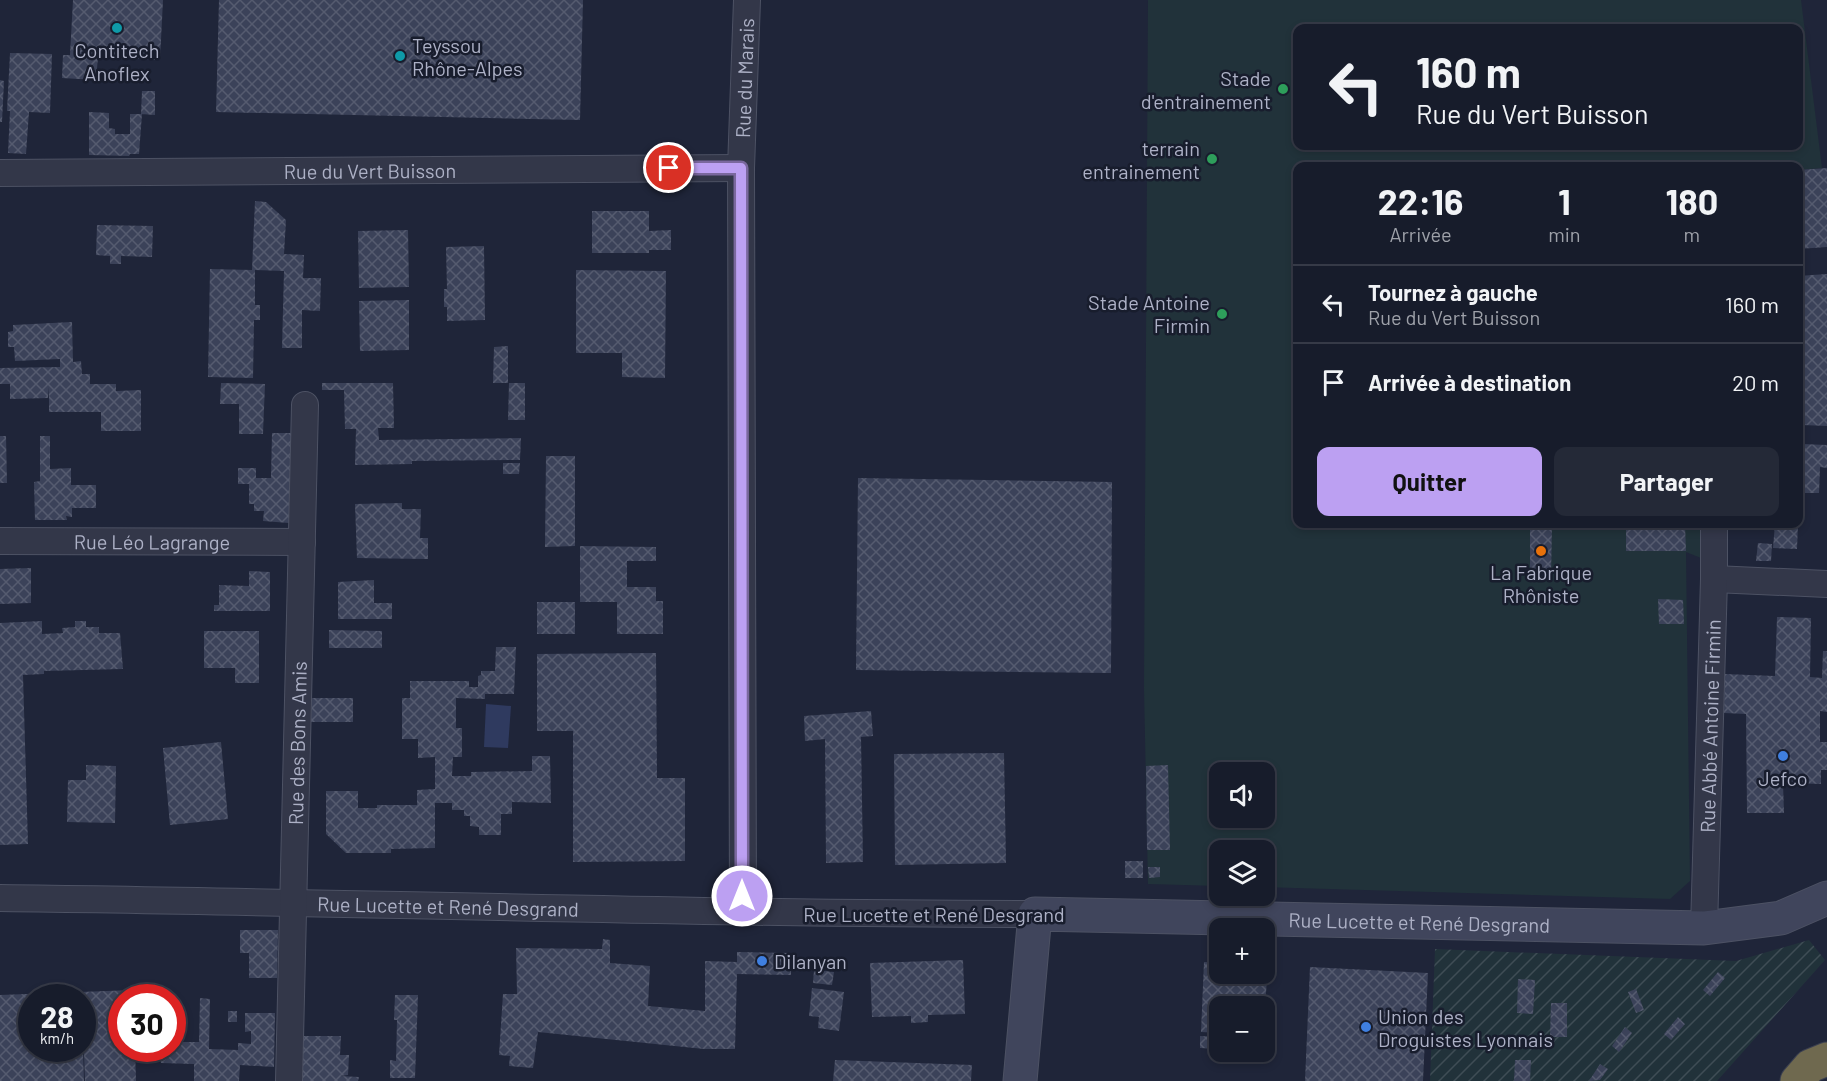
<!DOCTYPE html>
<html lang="fr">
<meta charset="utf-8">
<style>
body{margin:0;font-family:Barlow,sans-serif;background:#242937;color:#f1f3f6;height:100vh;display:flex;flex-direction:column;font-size:22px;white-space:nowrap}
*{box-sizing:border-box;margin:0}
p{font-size:20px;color:#9ea1a9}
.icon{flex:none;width:33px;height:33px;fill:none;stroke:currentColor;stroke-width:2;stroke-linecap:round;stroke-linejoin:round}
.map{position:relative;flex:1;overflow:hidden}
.drawer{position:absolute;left:1293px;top:162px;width:510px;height:366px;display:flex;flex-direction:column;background:#171c2b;border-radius:12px;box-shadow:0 3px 9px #0003,0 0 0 2px #363a47}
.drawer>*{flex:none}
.guide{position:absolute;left:1293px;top:24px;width:510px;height:126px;border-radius:12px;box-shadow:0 3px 9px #0003,0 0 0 2px #363a47;background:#171c2b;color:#f1f3f6;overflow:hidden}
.fabs{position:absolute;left:1209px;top:762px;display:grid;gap:12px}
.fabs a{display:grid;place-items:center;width:66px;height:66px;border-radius:12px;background:#171c2b;box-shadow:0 3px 9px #0003,0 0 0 2px #363a47;font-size:30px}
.speed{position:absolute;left:18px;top:984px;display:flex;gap:12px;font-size:30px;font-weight:700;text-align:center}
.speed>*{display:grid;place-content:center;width:78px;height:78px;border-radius:50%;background:#171c2b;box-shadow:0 3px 9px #0003,0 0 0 2px #363a47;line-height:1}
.speed small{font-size:15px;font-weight:400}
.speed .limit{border:9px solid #d22;background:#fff;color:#111}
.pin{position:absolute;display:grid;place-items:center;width:51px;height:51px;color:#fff;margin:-26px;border:3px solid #fff;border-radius:50%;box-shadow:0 2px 6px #0007}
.me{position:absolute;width:66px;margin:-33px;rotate:0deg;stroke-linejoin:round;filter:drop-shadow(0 0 4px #0008)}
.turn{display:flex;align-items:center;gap:21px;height:126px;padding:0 24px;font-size:27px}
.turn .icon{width:78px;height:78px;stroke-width:2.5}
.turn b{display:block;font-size:42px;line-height:51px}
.eta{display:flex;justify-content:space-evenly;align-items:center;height:102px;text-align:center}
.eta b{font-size:36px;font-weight:700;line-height:42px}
.cta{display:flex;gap:12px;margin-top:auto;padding:12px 24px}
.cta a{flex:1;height:69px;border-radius:12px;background:#bca0f2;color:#111;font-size:24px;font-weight:700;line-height:69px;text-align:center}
.cta a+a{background:#242937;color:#f1f3f6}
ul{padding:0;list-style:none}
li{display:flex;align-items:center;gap:18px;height:78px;padding:0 24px;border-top:2px solid #363a47}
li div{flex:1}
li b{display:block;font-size:22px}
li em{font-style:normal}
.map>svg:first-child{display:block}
</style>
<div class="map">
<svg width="1827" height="1081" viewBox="0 0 1827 1081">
<defs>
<pattern id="garden-furrows" width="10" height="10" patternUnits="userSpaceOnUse" patternTransform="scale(1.5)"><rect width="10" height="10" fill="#21323a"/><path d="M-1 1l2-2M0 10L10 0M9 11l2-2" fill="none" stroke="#3f4d55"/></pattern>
<pattern id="building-cross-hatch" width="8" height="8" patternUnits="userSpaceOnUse" patternTransform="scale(1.5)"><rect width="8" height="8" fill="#3b4259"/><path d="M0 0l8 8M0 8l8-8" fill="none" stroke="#555b6f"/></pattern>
</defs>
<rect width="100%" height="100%" fill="#1f2539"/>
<path fill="url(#garden-furrows)" d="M1809 940 1825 960 1717 1081H1430L1435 949 1736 961Z"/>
<path fill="#21323a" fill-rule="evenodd" d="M1148 0H1801L1822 168 1799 170 1798 166H1768V164L1731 166H1298V524H1700L1701 558 1686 552 1690 881 1670 899 1265 887 1264 850H1220L1219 886 1148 884 1144 688ZM1298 28H1798V146H1298ZM1220 772H1264V818H1220Z"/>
<path fill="#2f3a5f" d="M486 704 511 706 508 748 484 747Z"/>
<path fill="url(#building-cross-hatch)" d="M73 0H163L160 60 98 57 96 80 62 78 63 55H70Z
M219 0H583L580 120 216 112Z
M10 53 52 54 50 113 29 112 26 154 8 153 10 111H7Z
M0 80 4 81 2 122H0Z
M142 91H155V115L141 114Z
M89 112 109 113V128L115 129V134H130V114H142L139 154H130L129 156 89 155Z
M1827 168V247L1798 249V170Z
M255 201 266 202 286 220 284 254 304 255 303 278H321L320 311 302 310V348H282L284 271 255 270V305H260V320H254L253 378 208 377 210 269 252 270Z
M592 211H649V231L671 230V250H649V253H592Z
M97 225 153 226 152 257 121 256V264H110V256L96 255Z
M408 230 409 287 359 288 358 231Z
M484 246 485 320 447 321V307H444V289H447L446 247Z
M576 270 666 271 665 378 622 377V353H576Z
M1827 274V426L1802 425V444L1827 445V468L1820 467 1819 493H1805L1804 499H1798V276Z
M409 300V350L360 351 359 301Z
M72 322 73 362 81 361 82 374H90V384H116V391L141 390V431H101V412H49V387L48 398 10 399V384H0V368L60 367V359L15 361 14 347H8V332L13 331V325Z
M508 346V383H493L494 347Z
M221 383 265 384 263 434H239V404H220Z
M322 383H393L394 428H378L379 440 521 438 520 460 412 461V464L355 465 356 429H345L344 390H322Z
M509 383H525V420H508Z
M272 433H292L289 523 263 521 264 511H254V504H249V484H238V468H256V478H271Z
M0 436H6L7 483H0Z
M40 436H50V469L71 468V485H96V508H72V517L66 516 67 520H35L34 482 40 481Z
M546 456H575V546L545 547Z
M503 463H520L519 474H503Z
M858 478 1112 482 1111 673 856 670Z
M402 503V509H421L420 538H428V559L357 558 355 504Z
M1530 524H1552L1551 579 1530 580Z
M1626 524H1685L1686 551H1626Z
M1775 524H1798L1797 549 1773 548Z
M1758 543 1772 544 1771 561H1756Z
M580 546 656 547V561H627V587H656V601H663V634H617V602H580Z
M31 568V603L0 604V569Z
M249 571 270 572V611H214V605H219V585L249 586Z
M374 580V603H392V619H338V582Z
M1658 599 1683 600 1684 624H1659Z
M537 602H575V634H537Z
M1777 617 1811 618 1810 677 1822 678 1823 651H1827V712L1820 711V742H1827V770H1821V784L1783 783 1784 813H1747L1746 714 1724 713 1725 674 1775 676Z
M42 621V634L63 633 62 628 75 627V621H86V627H99V633H120L123 669 44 671V674L23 675 28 844 0 845V623Z
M329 630 382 631V648H329Z
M204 631H259V683H235V668H204Z
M496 647H516L514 694H485V699L456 698V728H462V757H453L452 776H471V772L532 771V756H550L551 803 512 802V814H501V835H479V827L470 826V816H464V810H452V803H435V848L391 849V853H346L326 834V791H358V808H377V805H417V790L435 789V757L418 758V739H402V698H410V681H469V687H478V676L481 675V671H495Z
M656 653 657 778H685V861L573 862V731H537V654Z
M312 698H353V722H311Z
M871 711 873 736 861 737 863 862 826 863 825 739 805 741 804 716Z
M221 742 228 819 170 825 163 748Z
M1004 753 1006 863 895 865 894 754Z
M86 765 116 766 115 823 67 822 68 780H86Z
M1168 765 1170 850H1147L1146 766Z
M1125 861H1143V878H1125Z
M1148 867H1160V877L1149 878Z
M240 930H278L277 978H249V953H240Z
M603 939 610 940V963L650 966 648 1006 705 1011V961L737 962V952L791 953V975L737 974 735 1049H704L538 1032 533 1068 509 1066 510 1056 499 1055 503 994H517L516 948 602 949Z
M963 960 965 1014 928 1015V1022L911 1023V1016L872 1017 870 963Z
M1204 962 1220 963V974H1264V966H1268L1265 1006H1220V1033L1201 1032Z
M1310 967 1428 973 1423 1081H1305Z
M814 970 834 972 832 985 813 983Z
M1718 972 1725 978 1710 996 1703 990Z
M1518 979 1535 980 1533 1014 1517 1013Z
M812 988 844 992 839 1031 818 1028 819 1017 809 1016Z
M1636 989 1644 1010 1636 1013 1628 992Z
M133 990V998H122V1048H135L136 1081H85L82 998H32V1048H83L84 1081H0V995Z
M395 995H418L415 1078H390V1060L396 1061 397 1020H394Z
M200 998 210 999 209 1049 238 1050V1043L251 1044V1031L245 1032V1013H275L274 1067 240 1065 239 1081H194V1064L161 1063 159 1048H172V1042H199Z
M1551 1003H1567V1037H1550Z
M228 1011H237V1022H228Z
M1678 1017 1685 1024 1671 1040 1664 1034Z
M1625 1027 1632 1033 1619 1052 1612 1046Z
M303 1036H341L340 1055H349L348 1075 340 1076 359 1077 358 1081H301Z
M1200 1036 1220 1037V1049L1200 1048Z
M835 1060 972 1065 971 1081H833Z
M1515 1060H1531L1530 1081H1514Z
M1600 1064 1608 1069 1600 1080 1589 1081Z"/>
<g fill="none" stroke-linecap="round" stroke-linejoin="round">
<defs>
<g id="street">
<path id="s1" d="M0 173 741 168"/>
<path id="s2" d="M0 541 302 542"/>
<path d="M1714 579 1827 584"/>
<path id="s3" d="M0 898C345 902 690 914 1035 914"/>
<path id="s4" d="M743 912 741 168 747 0"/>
<path id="s5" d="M1704 928 1714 579V524"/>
<path id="s6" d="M289 1081 305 405"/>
</g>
<g id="secondary">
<path id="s7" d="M1020 1081 1035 914 1704 928 1781 918 1827 898"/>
</g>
<path id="highway" d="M1797 1081 1810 1066 1827 1059"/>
</defs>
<use href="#street" stroke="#4d5264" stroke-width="28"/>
<use href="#secondary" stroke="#4d5264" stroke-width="35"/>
<use href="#highway" stroke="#3a3f50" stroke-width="35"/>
<use href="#street" stroke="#333749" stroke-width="26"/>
<use href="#secondary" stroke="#40455c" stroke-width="33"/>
<use href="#highway" stroke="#6f694f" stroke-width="33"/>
</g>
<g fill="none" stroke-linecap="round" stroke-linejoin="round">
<defs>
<path id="route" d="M669 168H741L742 896"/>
</defs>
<use href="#route" stroke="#7a689d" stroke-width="15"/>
<use href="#route" stroke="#bca0f2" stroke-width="10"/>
</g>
<g fill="#0f9aa8" stroke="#181d2d" stroke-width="2">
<circle cx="117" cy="28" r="6"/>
<circle cx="400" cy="56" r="6"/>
</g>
<g fill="#2e9e5b" stroke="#181d2d" stroke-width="2">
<circle cx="1283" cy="89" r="6"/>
<circle cx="1212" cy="159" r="6"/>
<circle cx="1222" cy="314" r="6"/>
</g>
<circle fill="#e8710a" stroke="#181d2d" stroke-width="2" cx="1541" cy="551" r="6"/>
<g fill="#3f7fe0" stroke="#181d2d" stroke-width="2">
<circle cx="1783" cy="756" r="6"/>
<circle cx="762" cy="961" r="6"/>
<circle cx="1366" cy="1027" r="6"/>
</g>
<g text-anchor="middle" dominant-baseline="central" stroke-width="5" stroke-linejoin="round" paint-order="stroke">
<g font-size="20" fill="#adb1c6" stroke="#181d2d" text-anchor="start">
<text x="412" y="45">Teyssou<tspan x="412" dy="23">Rhône-Alpes</tspan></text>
<text x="117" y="50" text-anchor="middle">Contitech<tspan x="117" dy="23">Anoflex</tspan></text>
<text x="1271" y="78" text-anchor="end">Stade<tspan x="1271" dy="23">d'entrainement</tspan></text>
<text x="1200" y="148" text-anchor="end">terrain<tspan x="1200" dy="23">entrainement</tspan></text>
<text x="1210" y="302" text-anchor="end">Stade Antoine<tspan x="1210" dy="23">Firmin</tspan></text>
<text x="1541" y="572" text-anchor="middle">La Fabrique<tspan x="1541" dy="23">Rhôniste</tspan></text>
<text x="1783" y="778" text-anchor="middle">Jefco</text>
<text x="774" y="961">Dilanyan</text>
<text x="1378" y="1016">Union des<tspan x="1378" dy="23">Droguistes Lyonnais</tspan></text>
</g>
<g font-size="20" fill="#adb1c6" stroke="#181d2d">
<text stroke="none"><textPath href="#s4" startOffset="834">Rue du Marais</textPath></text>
<text stroke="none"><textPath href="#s1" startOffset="370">Rue du Vert Buisson</textPath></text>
<text stroke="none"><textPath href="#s2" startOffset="152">Rue Léo Lagrange</textPath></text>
<text stroke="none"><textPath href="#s5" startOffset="202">Rue Abbé Antoine Firmin</textPath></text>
<text stroke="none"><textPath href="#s6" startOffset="338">Rue des Bons Amis</textPath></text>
<text stroke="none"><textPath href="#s3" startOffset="448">Rue Lucette et René Desgrand</textPath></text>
<text x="934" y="914">Rue Lucette et René Desgrand</text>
<text stroke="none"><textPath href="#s7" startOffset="552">Rue Lucette et René Desgrand</textPath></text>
</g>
</g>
</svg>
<div class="fabs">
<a><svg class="icon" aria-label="sound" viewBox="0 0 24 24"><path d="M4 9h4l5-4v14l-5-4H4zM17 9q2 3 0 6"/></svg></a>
<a><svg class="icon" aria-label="layers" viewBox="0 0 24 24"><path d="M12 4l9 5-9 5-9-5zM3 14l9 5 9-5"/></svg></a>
<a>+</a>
<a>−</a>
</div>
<div class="speed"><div>28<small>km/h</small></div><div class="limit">30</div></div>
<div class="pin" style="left:669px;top:168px;background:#d93025"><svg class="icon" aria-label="arrive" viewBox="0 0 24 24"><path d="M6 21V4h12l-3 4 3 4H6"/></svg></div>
<svg class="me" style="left:742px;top:896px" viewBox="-20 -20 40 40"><circle r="17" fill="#bca0f2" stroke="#fff" stroke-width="3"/><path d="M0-11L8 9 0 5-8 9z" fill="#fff"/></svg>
<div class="guide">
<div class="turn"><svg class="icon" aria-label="left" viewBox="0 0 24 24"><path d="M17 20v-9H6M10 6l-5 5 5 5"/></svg><div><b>160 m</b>Rue du Vert Buisson</div></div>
</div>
<section class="drawer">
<div class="eta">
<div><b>22:16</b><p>Arrivée</p></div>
<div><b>1</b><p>min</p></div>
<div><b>180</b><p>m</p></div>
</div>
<ul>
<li><svg class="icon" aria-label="left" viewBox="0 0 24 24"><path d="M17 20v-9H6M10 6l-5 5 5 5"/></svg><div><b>Tournez à gauche</b><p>Rue du Vert Buisson</p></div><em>160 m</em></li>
<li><svg class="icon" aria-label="arrive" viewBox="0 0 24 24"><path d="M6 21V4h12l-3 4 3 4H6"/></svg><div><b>Arrivée à destination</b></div><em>20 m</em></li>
</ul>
<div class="cta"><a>Quitter</a><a>Partager</a></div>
</section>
</div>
